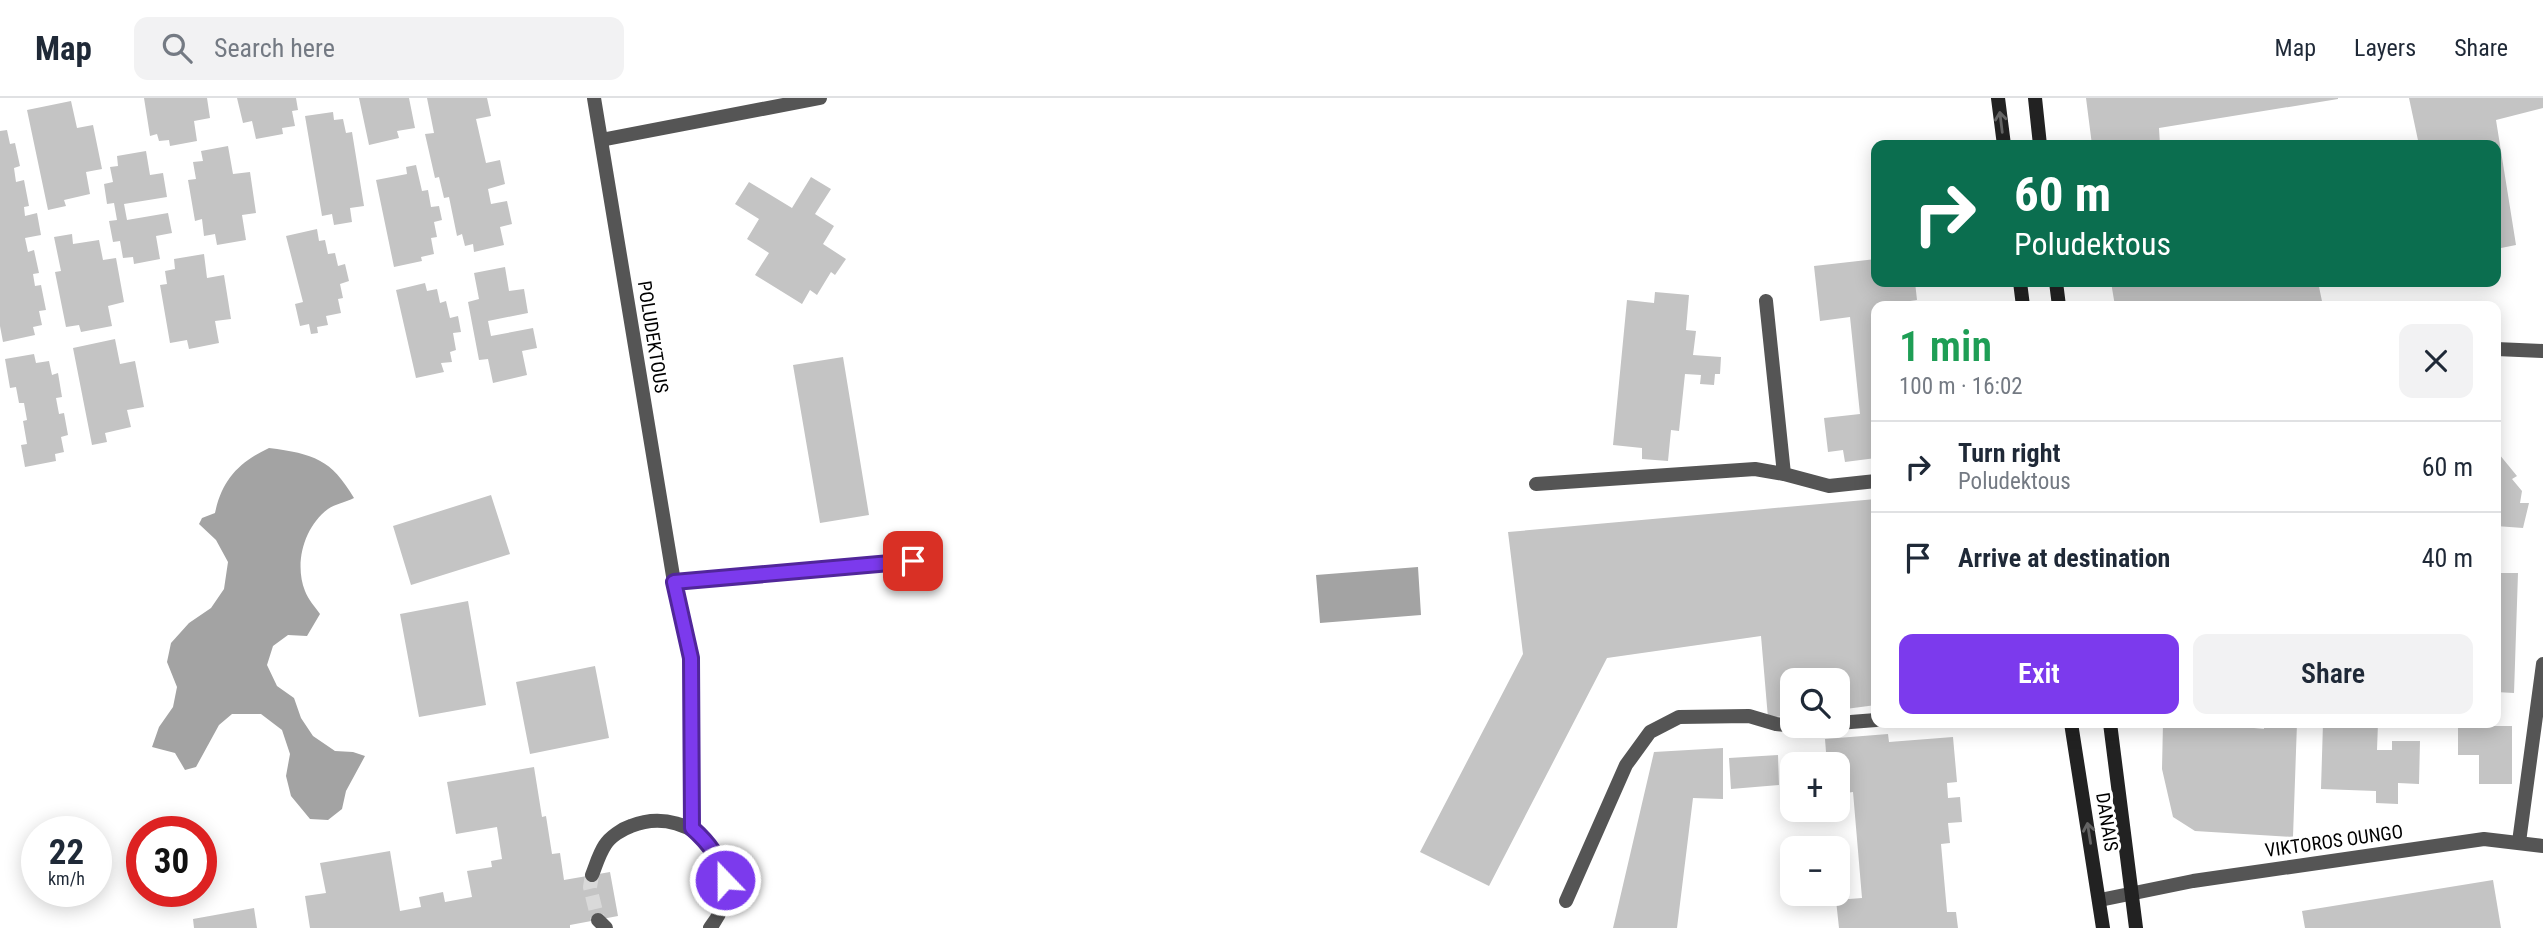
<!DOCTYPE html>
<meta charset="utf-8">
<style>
body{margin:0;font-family:"Roboto Condensed",sans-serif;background:#f2f2f3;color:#1f2937;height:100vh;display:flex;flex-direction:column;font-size:26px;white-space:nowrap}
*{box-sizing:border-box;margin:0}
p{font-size:23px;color:#747a83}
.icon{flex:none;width:38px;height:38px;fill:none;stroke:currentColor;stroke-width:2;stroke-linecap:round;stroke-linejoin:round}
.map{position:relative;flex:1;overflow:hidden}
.side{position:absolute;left:1871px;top:203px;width:630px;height:427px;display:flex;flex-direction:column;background:#fff;border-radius:14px;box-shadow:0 4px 18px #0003}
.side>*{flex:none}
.guide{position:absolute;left:1871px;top:42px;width:630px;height:147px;border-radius:14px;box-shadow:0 4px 18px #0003;background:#0b6e4f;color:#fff;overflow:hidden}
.controls{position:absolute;left:1780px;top:570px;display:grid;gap:14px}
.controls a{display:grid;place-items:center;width:70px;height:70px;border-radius:14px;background:#fff;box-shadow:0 4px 18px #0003;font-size:35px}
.speed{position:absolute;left:21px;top:718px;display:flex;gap:14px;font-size:35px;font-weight:700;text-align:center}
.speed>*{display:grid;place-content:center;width:91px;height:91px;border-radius:50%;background:#fff;box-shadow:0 4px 18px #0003;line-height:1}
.speed small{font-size:18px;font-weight:400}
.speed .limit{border:10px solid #d22;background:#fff;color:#111}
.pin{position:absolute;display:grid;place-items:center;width:60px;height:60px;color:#fff;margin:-30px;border-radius:14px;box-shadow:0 4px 10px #0006}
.me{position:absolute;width:77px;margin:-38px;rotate:338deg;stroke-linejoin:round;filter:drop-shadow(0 0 5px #0008)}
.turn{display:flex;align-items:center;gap:24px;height:147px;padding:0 28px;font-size:32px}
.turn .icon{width:91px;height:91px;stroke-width:2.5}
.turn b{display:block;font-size:49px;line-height:60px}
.round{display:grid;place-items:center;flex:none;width:74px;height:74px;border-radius:14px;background:#f2f2f3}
.headline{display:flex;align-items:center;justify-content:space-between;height:119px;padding:0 28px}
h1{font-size:42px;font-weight:600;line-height:52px;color:#1e9e55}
.action{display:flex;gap:14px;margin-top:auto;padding:14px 28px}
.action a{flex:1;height:80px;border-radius:14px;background:#7c3aed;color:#fff;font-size:28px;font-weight:600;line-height:80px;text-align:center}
.action a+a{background:#f2f2f3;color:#1f2937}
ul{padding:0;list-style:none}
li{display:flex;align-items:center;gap:21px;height:91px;padding:0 28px;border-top:2px solid #e0e1e3}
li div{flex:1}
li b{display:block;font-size:26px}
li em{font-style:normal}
header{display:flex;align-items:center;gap:42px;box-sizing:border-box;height:98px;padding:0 35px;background:#fff;border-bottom:2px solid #e0e1e3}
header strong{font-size:33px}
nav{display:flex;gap:38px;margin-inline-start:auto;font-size:24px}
.search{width:490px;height:63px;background:#f2f2f3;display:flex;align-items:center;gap:18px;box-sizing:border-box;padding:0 24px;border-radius:14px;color:#747a83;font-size:26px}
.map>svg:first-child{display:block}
</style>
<header>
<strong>Map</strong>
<div class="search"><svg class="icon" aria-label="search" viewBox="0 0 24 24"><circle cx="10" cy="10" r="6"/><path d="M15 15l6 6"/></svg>Search here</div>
<nav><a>Map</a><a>Layers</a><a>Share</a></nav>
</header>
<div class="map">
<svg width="2543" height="830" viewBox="0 0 2543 830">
<rect width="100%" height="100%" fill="#fff"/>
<path fill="#a3a3a3" d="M269 350C314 356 331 361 354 400 346 404 335 406 328 411 304 429 294 465 305 493 308 501 315 509 320 516L307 538 288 537 273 548 267 567 277 588 294 600 301 620 313 638 335 653 353 654 365 658 346 693 342 711 328 722 310 721 291 698 286 678 290 656 282 632 261 616H232L219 627 196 669 185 672 175 655 152 649 159 629 173 609 177 589 167 564 171 545 189 525 211 510 224 491 228 464 216 442 199 426 202 420 215 415C222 382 239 364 269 350Z
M1418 469 1421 517 1320 525 1316 477Z"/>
<path fill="#c4c4c4" d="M144 0H207L210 20 194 23 197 43 170 48 169 42 159 43 157 36 150 38Z
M237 0H296L298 12 292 13 295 28 282 30 283 36 256 41 252 23 243 25Z
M359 0H409L415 30 397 33 399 40 369 47Z
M427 0H487L491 18 476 21 486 65 500 62 505 86 488 91 491 106 507 103 512 126 500 129 504 147 474 154 473 146 465 148 462 136 457 138 449 99 444 100 439 79 435 80 425 36 434 35Z
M2086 0H2338V1L2159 30 2160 47H2092Z
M2409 0H2543V10L2496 22 2516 147 2496 151V47H2419Z
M71 3 77 30 93 27 102 71 86 74 90 96 64 102 66 108 48 112 27 12Z
M333 14 334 22 343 21 346 35 352 34 364 108 350 110 352 124 334 127 332 116 322 118 305 18Z
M7 32 10 46 15 45 20 68 14 70 16 84 24 82 29 108 24 109 25 118 37 115 41 137 25 140 28 154 34 152 39 175 33 176 35 188 41 187 46 212 39 213 42 227 33 229 35 237 3 244 0 228V33Z
M228 48 233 76 250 74 256 115 242 117 246 142 217 147 215 136 204 138 202 121 195 123 188 82 196 81 193 64 203 63 201 53Z
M146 53 150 77 163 75 167 99 124 106 127 122 168 115 172 135 156 138 160 161 134 166 133 159 123 160 120 143 113 144 109 123 117 122 114 105 107 106 104 86 113 84 110 69 118 68 117 58Z
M416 67 422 93 428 92 431 109 439 108 442 122 434 124 437 139 431 140 434 156 421 159 422 163 394 169 376 82 407 76 406 69Z
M811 79 831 91 815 116 834 128 823 146 846 161 835 177 831 174 817 197 810 192 802 206 755 177 769 155 747 141 759 121 735 106 749 84 792 110Z
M317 131 319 143 325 142 328 156 335 155 338 168 345 166 349 183 340 186 343 200 338 201 341 215 326 218 328 227 317 229 318 235 311 236 309 226 300 228 295 206 303 204 286 138Z
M72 136 73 146 99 142 103 162 116 160 124 204 108 208 112 228 81 234 79 227 66 229 55 174 61 173 54 139Z
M204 156 207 180 224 177 231 221 215 223 219 245 189 251 187 242 170 245 160 187 167 186 165 173 175 171 174 161Z
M1876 161V184H1915L1917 202 1876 208V360L1845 364 1843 352 1828 354 1824 320 1860 316 1850 219 1820 223 1814 168Z
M505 169 509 193 524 191 528 215 488 223 491 238 533 230 537 250 522 253 527 277 493 285 488 261 479 262 468 204 479 201 474 175Z
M2111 184H2318L2323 208H2115Z
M425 185 427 193 437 191 440 205 446 203 450 220 458 218 461 234 453 235 456 252 450 254 452 264 441 265 444 274 416 280 396 192Z
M1655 194 1689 197 1686 232 1696 233 1693 257 1721 259 1720 276H1715L1714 287 1700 286 1701 277 1685 276 1679 333 1671 332 1668 363 1642 361V350L1613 347 1627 202 1654 205Z
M115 241 120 266 135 263 144 309 127 312 131 329 105 335 107 344 92 347 73 250Z
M34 256 36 265 49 263 52 277 58 275 62 299 56 300 59 316 64 315 68 337 61 339 64 354 55 356 56 363 25 369 21 347 27 346 23 323 27 322 24 305H19L16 289 10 290 5 261Z
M843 259 869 417 820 425 793 267Z
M2499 356 2517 378 2512 381 2522 393 2520 405H2529L2523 430 2496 428V359Z
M491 397 510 456 411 487 393 428Z
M1876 401V607L1838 612V583H1792V617L1768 620 1761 538 1607 560 1489 788 1420 754 1523 556 1508 434Z
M2496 475H2518L2514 595 2496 594Z
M468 503 486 607 419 619 400 516Z
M595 568 609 640 530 656 516 584Z
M2163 625H2244V629L2264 631V625H2297L2293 739 2195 733 2173 719 2162 671Z
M2323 625H2378L2377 652H2392V643H2420L2419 686 2398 685V706L2376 705V693L2321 691Z
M2458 625H2485V628H2512V686H2479V657H2458Z
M1888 636 1889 644 1953 639 1957 684 1947 685 1948 700 1960 699 1962 724 1948 725 1950 745 1941 746 1947 814H1956L1958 830H1839L1836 802 1862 800 1853 694 1838 696V667H1827L1825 641Z
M1723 650V701L1693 700 1677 830H1613L1654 654Z
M1778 657 1779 687 1731 691 1729 660Z
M534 669 542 719 546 718 552 756 560 755 564 782 610 774 618 818 570 827V830H310L305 798 326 795 320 765 390 753 400 813 421 809 419 799 443 794 445 804 472 799 467 773 492 769 491 763 502 761 497 729 456 736 447 684Z
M2493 782 2501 830H2305L2302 813Z
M254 810 257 830H194L193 821Z"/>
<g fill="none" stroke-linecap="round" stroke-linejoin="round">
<path stroke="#d9d9d9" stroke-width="14" stroke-dasharray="14 7" stroke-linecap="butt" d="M592 777 590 789 598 822"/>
<path stroke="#555" stroke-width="14" d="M1766 203 1784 376
M2496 251 2543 253
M1536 386 1755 371 1784 376 1829 388 1876 383
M1838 625 1876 622
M2519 744 2543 566
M1566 803 1626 667 1650 634 1679 619 1749 618 1776 626 1794 628"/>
<path stroke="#555" stroke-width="14" d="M594 0 674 484 691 560 692 731
M601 42 820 0
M674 484 913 463
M592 777C596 767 599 756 605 747 610 739 622 731 631 728 694 703 755 774 710 830
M2100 802 2193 783 2484 741 2543 748
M598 822 606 830"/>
<path stroke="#222" stroke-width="14" d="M1998 0 2004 47
M2035 0 2040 47
M2020 184 2023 208
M2056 184 2059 208
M2071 625 2103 830
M2110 625 2136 830"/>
</g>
<defs><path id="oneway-shaft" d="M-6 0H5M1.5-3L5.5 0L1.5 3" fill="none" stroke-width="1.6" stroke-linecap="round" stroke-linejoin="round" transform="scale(1.75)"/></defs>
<g stroke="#646464">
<use href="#oneway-shaft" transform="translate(2001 24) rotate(-97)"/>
<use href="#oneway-shaft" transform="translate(2089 735) rotate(-99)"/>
</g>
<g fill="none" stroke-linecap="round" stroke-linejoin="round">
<defs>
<path id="route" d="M725 782C719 759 710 746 692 730L691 560 674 484 913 463"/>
</defs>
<use href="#route" stroke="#51269a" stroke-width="18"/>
<use href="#route" stroke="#7c3aed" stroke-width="12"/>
</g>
<g text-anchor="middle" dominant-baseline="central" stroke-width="6" stroke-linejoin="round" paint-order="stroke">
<g font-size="19" fill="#000" stroke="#fff">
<text transform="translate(653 239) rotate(81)">POLUDEKTOUS</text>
<text transform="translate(2107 724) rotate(81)">DANAIS</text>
<text transform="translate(2334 743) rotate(-8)">VIKTOROS OUNGO</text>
</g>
</g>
</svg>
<div class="controls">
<a><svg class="icon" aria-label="search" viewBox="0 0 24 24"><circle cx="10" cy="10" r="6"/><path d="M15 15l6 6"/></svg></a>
<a>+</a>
<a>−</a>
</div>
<div class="speed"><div>22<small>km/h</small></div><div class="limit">30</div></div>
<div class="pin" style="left:913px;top:463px;background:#d93025"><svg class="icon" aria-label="arrive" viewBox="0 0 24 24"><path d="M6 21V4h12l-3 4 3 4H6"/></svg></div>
<svg class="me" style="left:725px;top:782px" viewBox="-20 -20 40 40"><circle r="17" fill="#7c3aed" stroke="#fff" stroke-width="3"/><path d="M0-11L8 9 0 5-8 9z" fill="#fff"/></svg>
<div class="guide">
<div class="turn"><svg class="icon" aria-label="right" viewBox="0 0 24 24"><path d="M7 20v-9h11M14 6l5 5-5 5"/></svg><div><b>60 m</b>Poludektous</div></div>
</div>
<section class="side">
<div class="headline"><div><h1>1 min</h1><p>100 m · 16:02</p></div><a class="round"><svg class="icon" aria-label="close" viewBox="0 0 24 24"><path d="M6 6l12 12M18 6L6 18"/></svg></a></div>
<ul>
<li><svg class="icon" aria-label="right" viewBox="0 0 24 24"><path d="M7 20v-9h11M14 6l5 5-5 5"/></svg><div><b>Turn right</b><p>Poludektous</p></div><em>60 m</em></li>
<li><svg class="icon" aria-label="arrive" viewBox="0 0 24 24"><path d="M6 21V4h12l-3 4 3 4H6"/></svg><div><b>Arrive at destination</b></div><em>40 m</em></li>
</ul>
<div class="action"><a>Exit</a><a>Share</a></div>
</section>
</div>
